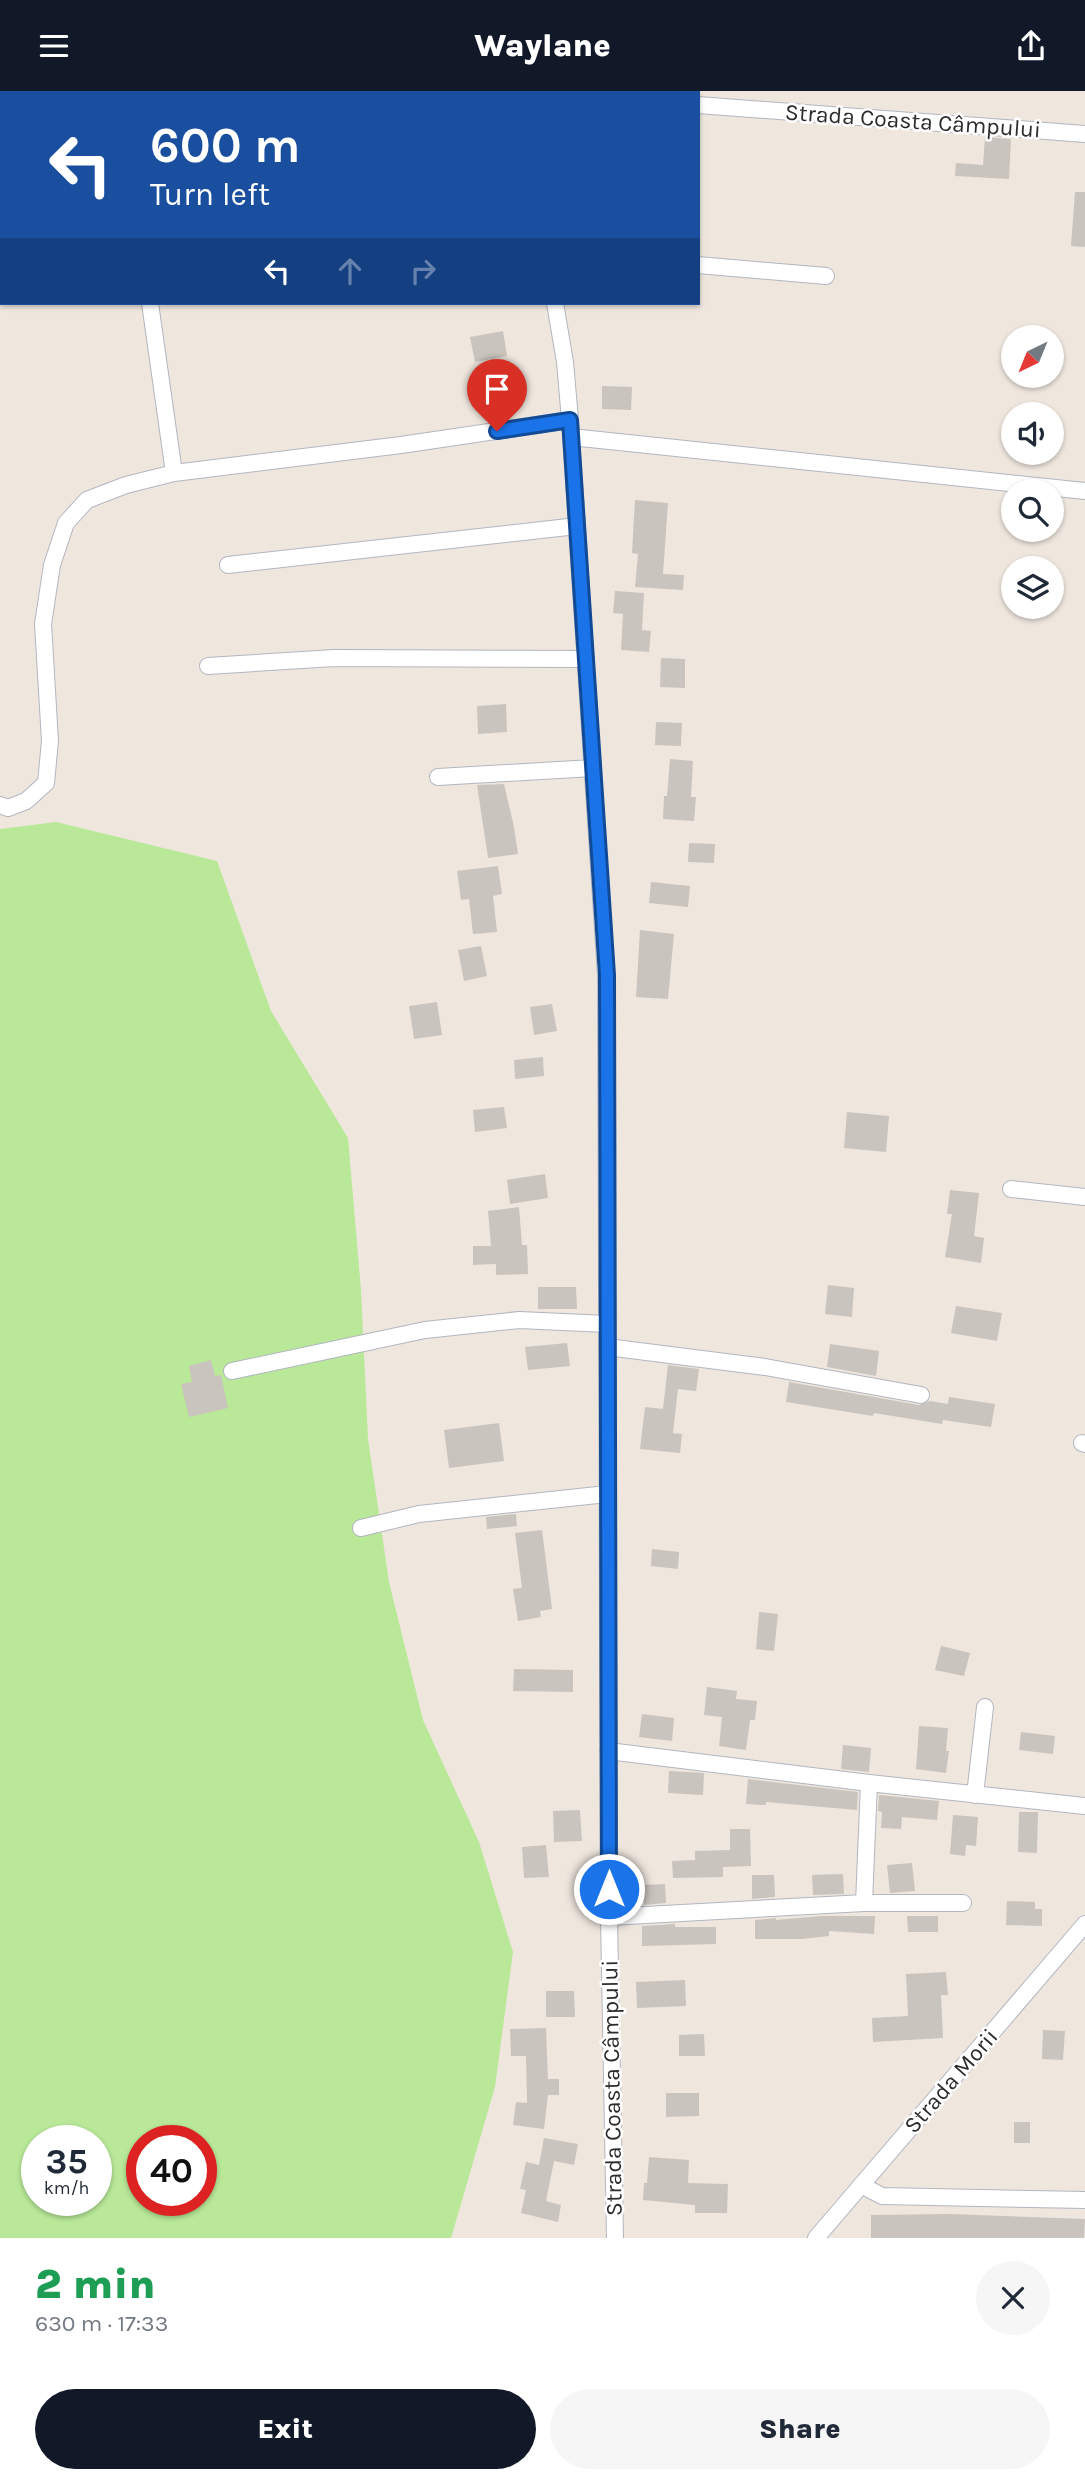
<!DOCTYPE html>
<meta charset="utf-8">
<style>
body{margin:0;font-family:Karla,sans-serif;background:#f6f6f7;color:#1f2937;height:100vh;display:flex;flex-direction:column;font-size:26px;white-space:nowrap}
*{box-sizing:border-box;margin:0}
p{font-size:23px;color:#747a83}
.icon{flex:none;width:38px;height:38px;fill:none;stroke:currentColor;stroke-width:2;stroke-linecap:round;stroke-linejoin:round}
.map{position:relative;height:2147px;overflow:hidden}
.side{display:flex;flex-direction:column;background:#fff;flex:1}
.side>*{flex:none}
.top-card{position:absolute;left:0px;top:0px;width:700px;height:214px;box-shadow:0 2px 5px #0004;background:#1a4fa0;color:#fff;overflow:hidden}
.needle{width:46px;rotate:223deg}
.fabs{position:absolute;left:1001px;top:234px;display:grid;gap:14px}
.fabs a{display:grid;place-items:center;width:63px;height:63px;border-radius:50%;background:#fff;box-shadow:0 2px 5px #0004;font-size:35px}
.speed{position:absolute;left:21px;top:2034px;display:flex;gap:14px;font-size:35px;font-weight:700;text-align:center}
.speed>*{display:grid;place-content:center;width:91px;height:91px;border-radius:50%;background:#fff;box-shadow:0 2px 5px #0004;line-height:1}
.speed small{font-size:18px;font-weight:400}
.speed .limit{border:10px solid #d22;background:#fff;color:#111}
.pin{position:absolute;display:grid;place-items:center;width:60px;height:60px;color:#fff;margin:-72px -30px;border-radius:50% 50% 50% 0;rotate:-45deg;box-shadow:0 0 7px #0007}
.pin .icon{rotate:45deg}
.me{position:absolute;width:77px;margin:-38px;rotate:0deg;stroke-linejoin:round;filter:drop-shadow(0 0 5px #0008)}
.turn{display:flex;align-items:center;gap:24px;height:147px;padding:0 35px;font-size:32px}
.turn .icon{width:91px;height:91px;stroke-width:2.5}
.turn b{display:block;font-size:49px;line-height:60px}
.lanes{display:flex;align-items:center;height:66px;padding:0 35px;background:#0003;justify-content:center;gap:35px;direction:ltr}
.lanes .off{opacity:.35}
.round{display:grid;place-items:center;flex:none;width:74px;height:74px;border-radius:37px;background:#f6f6f7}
.overview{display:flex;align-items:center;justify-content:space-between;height:119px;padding:0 35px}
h1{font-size:42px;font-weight:800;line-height:52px;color:#1e9e55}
.primary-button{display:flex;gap:14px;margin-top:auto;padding:14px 35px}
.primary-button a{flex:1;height:80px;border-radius:42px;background:#111827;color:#fff;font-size:28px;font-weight:800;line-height:80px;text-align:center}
.primary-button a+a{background:#f6f6f7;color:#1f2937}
header{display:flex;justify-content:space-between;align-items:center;height:91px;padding:0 35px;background:#111827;color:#fff;font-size:32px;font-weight:800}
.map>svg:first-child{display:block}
</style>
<header><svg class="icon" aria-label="menu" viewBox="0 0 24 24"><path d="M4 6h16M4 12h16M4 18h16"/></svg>Waylane<svg class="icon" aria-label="share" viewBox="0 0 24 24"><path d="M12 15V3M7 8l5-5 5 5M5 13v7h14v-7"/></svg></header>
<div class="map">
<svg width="1085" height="2147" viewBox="0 0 1085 2147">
<rect width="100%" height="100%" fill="#efe7de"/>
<path fill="#b8e898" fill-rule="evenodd" d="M56 731 217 770 271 920 348 1047 361 1199 368 1348 389 1491 423 1629 479 1751 513 1861 495 1996 451 2147H0V738ZM37 2049H96V2109H37ZM142 2049H201V2109H142Z"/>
<path fill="#cac4be" d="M985 46 1011 48 1009 88 955 85 956 72 983 74Z
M1075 101H1085V156L1071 155Z
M503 240 507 265 475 271 470 246Z
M602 295 632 296 631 319 602 318Z
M635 409 668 412 663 483 684 484 683 499 635 496 638 463 632 462Z
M615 500 644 502 642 539 651 540 649 561 621 559 623 523 613 522Z
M661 567 685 568V597L660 596Z
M506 613 507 641 478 643 477 615Z
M656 631 682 632 681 655 655 654Z
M670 668 693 670 691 706H696L694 730 663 728 664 705H667Z
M504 693 514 736 518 763 488 767 477 694Z
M689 752 715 753 714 772 688 771Z
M498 775 502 803 493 805 497 841 473 843 469 808 461 809 457 780Z
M651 791 690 795 688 816 649 812Z
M640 839 674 843 668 908 636 906Z
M481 855 487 885 464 890 458 859Z
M437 911 442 944 414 948 409 915Z
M552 913 557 940 534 944 530 916Z
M543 966 544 985 515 988 514 969Z
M504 1016 507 1037 475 1041 473 1019Z
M847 1021 889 1025 886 1061 844 1057Z
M545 1083 548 1107 510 1113 507 1089Z
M950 1099 979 1102 974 1145 984 1147 981 1172 945 1166 952 1123H947Z
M519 1116 522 1154H527L528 1183 496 1184V1173L473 1174V1155H491L488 1120Z
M828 1194 854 1197 852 1226 825 1223Z
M538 1196H576L577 1218H538Z
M956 1215 1002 1222 997 1250 951 1242Z
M567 1252 570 1275 528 1279 525 1256Z
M830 1253 879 1260 876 1285 827 1276Z
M211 1269 215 1285 221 1284 228 1317 189 1326 181 1293 192 1291 189 1275Z
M668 1274 699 1278 696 1300 678 1298 673 1342 682 1343 680 1362 640 1358 645 1316 663 1318Z
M789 1291 919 1314 930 1310 948 1313 949 1306 995 1313 991 1336 943 1329 942 1333 874 1322 873 1325 786 1311Z
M499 1332 504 1370 449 1377 444 1339Z
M516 1423 517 1435 487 1438 486 1426Z
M542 1439 552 1518 540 1520 541 1526 518 1530 513 1498 522 1497 515 1442Z
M652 1458 679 1461 678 1478 651 1475Z
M759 1521 778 1523 774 1560 756 1558Z
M941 1555 970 1562 964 1585 935 1579Z
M514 1578 573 1579V1601L513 1600Z
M707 1596 737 1600 736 1608 757 1610 755 1629H750L746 1659 719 1655 722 1626 704 1624Z
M642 1623 674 1627 672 1650 639 1646Z
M919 1635 948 1637 946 1660H949L946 1682 916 1678Z
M1021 1641 1055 1645 1053 1663 1019 1659Z
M843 1654 871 1657 869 1681 841 1678Z
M669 1680 704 1682 703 1704 668 1702Z
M748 1688 858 1701 857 1719 766 1711V1714L746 1713Z
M879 1704 939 1710 937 1729 902 1726 901 1738 881 1737 882 1721 878 1720Z
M580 1719 582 1750 554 1751 553 1720Z
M1019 1721H1038L1037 1762 1018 1761Z
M953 1724 978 1726 976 1755 966 1754 965 1765 950 1763Z
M730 1738H750L751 1775 723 1776V1786L673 1787 672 1770 695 1769V1760L730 1759Z
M546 1754 549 1786 524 1787 522 1756Z
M912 1772 915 1800 890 1802 887 1774Z
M843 1783 844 1803 813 1804 812 1784Z
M752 1784H774L775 1806 752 1808Z
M665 1793 666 1812 644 1814 643 1794Z
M1007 1810 1035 1811V1818H1042V1835L1006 1834Z
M821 1825H875L874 1843 829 1840V1845L802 1848H755V1829L776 1827V1829Z
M907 1825H938V1841H908Z
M675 1833V1836H716V1853L642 1855V1835Z
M946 1881 948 1904H941L943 1947 873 1951 872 1927 908 1925 906 1883Z
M685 1889 686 1915 637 1917 636 1891Z
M546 1900H574L575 1926H546Z
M546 1937 548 1988H559V2004H548L544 2038 513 2034 516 2011 527 2012 526 1965H511L510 1938Z
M1043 1939 1065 1940 1063 1969 1042 1968Z
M704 1943 705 1965H679V1944Z
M666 2002H699V2025L666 2026Z
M1014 2031H1030V2052H1014Z
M544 2047 578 2053 574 2074 554 2070 546 2110 561 2114 558 2131 521 2122 526 2099 520 2098 526 2071 539 2074Z
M649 2066 689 2069 688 2092 728 2093 727 2122H695V2114L643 2109 644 2092H647Z
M950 2123 1085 2128 1084 2147H871V2124Z"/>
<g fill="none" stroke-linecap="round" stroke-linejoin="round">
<defs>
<path id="minor" d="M116 0V2
M372 2 380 0
M521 2H524
M698 14 1085 43
M0 157H2
M698 174 826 185
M150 212 174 382
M555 212 565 271 570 329 606 884 609 1826 615 2147
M571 346 1085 400
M228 474 577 435
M208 575 334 567 586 568
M438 686 593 677
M0 714 8 717 26 710 46 692 50 650 43 533 52 474 66 432 87 409 126 394 174 382 401 354 570 329
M1011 1098 1085 1106
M607 1256 765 1276 921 1304
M232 1280 425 1239 519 1229 607 1233
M1082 1352 1085 1353
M361 1437 419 1423 607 1403
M608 1660 869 1692 1085 1715
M975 1704 985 1616
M864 1812 869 1692
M609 1826 864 1812H963
M861 2094 882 2105 1085 2109
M816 2147 1085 1833"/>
</defs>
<use href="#minor" stroke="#b2b6c1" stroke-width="18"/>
<use href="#minor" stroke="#fff" stroke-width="16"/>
</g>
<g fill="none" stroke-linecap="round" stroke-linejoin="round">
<defs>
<path id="route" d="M497 340 570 329 607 884 609 1798"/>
</defs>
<use href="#route" stroke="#114b97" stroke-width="18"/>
<use href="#route" stroke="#1a73e8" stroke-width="12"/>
</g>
<g text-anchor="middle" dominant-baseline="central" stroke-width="5" stroke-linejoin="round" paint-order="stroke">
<g font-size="23" fill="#2c2c2c" stroke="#fff">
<text transform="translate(913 30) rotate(4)">Strada Coasta Câmpului</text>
<text transform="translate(951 1990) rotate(-49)">Strada Morii</text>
<text transform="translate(612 1997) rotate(-91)">Strada Coasta Câmpului</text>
</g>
</g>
</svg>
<div class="fabs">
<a><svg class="needle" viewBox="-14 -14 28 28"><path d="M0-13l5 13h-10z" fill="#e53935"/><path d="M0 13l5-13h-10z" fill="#747a83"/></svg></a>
<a><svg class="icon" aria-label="sound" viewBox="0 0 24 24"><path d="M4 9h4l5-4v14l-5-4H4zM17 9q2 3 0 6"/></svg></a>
<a><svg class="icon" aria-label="search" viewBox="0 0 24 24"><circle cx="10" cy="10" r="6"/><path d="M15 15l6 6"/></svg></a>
<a><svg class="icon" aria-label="layers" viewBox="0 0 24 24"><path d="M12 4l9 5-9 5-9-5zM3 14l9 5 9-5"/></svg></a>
</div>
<div class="speed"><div>35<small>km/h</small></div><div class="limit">40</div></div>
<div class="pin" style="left:497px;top:340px;background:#d93025"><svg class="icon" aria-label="arrive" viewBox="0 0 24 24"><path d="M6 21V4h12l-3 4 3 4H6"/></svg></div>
<svg class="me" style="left:609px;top:1798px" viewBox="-20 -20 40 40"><circle r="17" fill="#1a73e8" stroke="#fff" stroke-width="3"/><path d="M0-11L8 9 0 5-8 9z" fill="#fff"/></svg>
<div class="top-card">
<div class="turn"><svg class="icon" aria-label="left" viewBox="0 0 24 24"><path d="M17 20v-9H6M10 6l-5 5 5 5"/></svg><div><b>600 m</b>Turn left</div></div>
<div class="lanes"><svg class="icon" aria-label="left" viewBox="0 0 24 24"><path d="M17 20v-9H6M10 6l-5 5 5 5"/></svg><svg class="icon off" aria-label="ahead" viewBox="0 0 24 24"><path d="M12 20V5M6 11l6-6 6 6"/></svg><svg class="icon off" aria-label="right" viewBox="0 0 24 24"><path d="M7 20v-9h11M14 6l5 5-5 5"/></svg></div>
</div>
</div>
<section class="side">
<div class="overview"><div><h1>2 min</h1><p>630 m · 17:33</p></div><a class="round"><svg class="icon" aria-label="close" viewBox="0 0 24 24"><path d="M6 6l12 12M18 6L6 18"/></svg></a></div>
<div class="primary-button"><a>Exit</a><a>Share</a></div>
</section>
